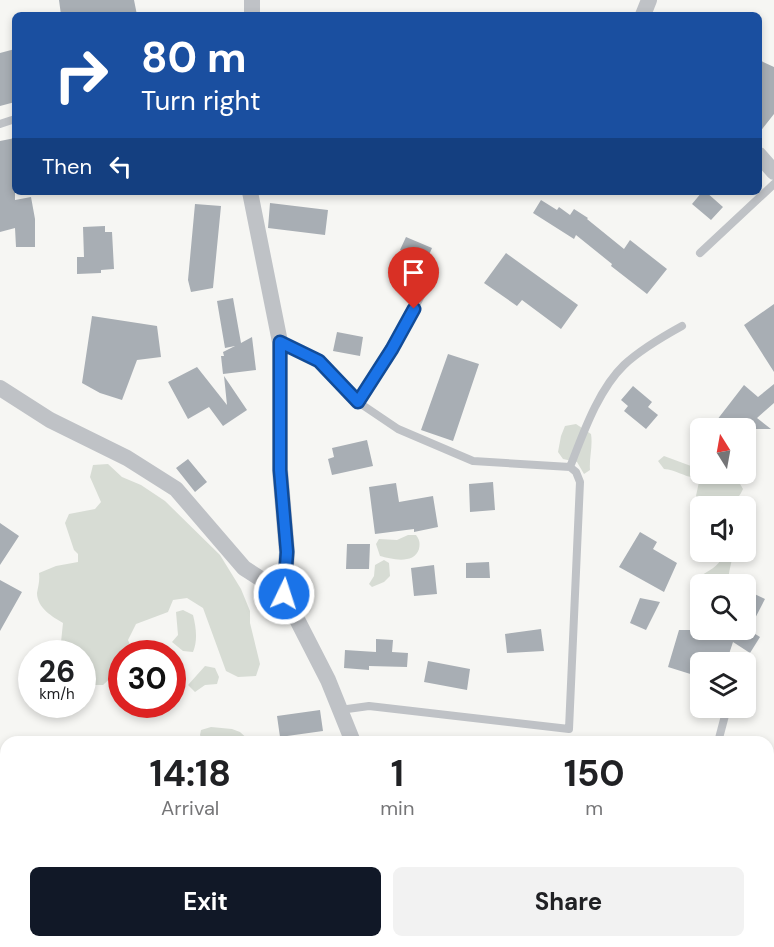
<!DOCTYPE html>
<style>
body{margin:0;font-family:"DM Sans",sans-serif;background:#f2f2f2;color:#202124;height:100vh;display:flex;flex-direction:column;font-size:22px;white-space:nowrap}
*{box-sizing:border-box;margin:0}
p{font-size:20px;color:#757577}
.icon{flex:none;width:33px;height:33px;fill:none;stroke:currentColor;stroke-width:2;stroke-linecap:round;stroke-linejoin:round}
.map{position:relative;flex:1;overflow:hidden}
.sheet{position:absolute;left:0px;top:736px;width:774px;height:212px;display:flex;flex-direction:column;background:#fff;border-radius:18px 18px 0 0;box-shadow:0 3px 9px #0003}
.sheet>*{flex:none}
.banner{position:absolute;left:12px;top:12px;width:750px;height:183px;border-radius:9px;box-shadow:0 3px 9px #0003;background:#1a4fa0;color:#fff;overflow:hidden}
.needle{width:39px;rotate:349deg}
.controls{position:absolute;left:690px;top:418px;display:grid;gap:12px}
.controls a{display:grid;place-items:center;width:66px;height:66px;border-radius:9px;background:#fff;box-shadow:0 3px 9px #0003;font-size:30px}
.speed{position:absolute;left:18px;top:640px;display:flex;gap:12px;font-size:30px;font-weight:700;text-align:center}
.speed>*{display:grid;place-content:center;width:78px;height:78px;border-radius:50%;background:#fff;box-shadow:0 3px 9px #0003;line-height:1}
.speed small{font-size:15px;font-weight:400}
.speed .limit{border:9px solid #d22;background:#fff;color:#111}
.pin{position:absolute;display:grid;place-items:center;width:51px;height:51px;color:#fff;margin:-62px -26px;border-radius:50% 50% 50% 0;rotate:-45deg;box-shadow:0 0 6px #0007}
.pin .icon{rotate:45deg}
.me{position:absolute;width:66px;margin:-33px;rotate:4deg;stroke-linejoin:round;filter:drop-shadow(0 0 4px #0008)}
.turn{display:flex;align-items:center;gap:21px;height:126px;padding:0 30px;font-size:27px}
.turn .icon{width:78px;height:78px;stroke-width:2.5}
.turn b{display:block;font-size:42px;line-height:51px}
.then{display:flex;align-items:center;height:57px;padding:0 30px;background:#0003;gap:12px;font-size:22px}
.eta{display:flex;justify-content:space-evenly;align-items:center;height:102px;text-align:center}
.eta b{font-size:36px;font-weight:700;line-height:42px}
.action{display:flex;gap:12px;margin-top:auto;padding:12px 30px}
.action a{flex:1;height:69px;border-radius:9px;background:#111827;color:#fff;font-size:24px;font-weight:700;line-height:69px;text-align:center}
.action a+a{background:#f2f2f2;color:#202124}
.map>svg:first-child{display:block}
</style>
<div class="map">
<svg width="774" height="947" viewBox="0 0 774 947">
<rect width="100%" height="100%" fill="#f6f6f3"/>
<path fill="#d7dcd4" d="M576 424 591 434C593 446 589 458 590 470L584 474 577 462 563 459 558 452 561 436 565 426Z
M664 456 691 466 698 472 695 478C683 476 676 470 664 469L658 461Z
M108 464 122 477 141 485 165 501 220 555 241 589 250 611V623L260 664 256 676 238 677 226 671 203 608 187 598 173 600 168 612 136 624 128 640 134 654H122L121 671 116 673 103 685H88L83 679 82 654 68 653 61 642 63 623C53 617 37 608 37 593 38 586 40 582 39 573L56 566 78 562V554L74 550 65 523 69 514 95 509 101 502 90 477 93 465Z
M720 474 736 477 743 489C735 508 718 509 701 504L696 496 700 477H714Z
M408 535H416C420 540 420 544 419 549 414 565 391 559 380 556L376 544 379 539 397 540Z
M723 552H733C732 564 727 574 729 585H708L702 575C712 569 722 564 723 552Z
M384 560 389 563 390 576 384 582 372 587 369 584 374 576 375 565Z
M183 610 193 615C196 627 198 640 193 652L183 651 172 642 178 635 176 612Z
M205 666 215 668 219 677 217 684 205 685 195 692 188 685Z
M211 727 232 729 240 732 251 742H203L200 735 201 730Z"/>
<path fill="#a8aeb4" d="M59 0H134L137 15H61Z
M15 49V102L0 106V53Z
M759 60 774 67V114L759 133Z
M15 138V200L31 197 35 219V247H16L15 228 0 232V141Z
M702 192H706L723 207 711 220 692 204Z
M541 200 557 210 559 207 570 215 574 209 588 218 587 219 624 249 630 240 667 269 647 294 611 266 612 264 576 235 574 239 533 213Z
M270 203 328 210 325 235 268 228Z
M195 204 221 206 213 288 191 292 188 280Z
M105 226V232H112L114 269 101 270V273L77 274V257H84L83 227Z
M406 237 432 248 426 262 400 250Z
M506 253 578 305 561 329 522 300 517 306 484 283Z
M233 298 241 343 252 337 256 370 223 374 221 356H224L223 352 235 346 225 348 217 301Z
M774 304V372L744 325Z
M92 316 157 326 161 357 137 360 122 400 100 393 82 383Z
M337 332 363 337 360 356 333 351Z
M448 354 479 364 453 441 421 430Z
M197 367 227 405 224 376 247 410 223 426 209 407 188 419 168 382Z
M774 384V403L757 418 771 429H710L744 385 758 397Z
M633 386 652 402 648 407 658 415 646 429 624 411 628 406 621 400Z
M367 440 373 466 332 475 328 459 334 457 332 448Z
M188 459 207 482 195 492 176 468Z
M493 482 495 510 470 512 469 484Z
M396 483 399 502 433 496 438 527 414 532V529L375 534 369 487Z
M0 523 19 536 0 565Z
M640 532 657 542 653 549 677 563 664 592 619 567Z
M347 544H370L369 569H346Z
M489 562 490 578H466V563Z
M434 565 437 594 414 596 411 568Z
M0 580 22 592 0 631Z
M746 590 765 599 749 630 760 637 750 653 733 642 726 663H700V677L668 667 679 630H746Z
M640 598 660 602 646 630 630 623Z
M541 629 544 651 507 653 505 634Z
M376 639 393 640 392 652 408 653 407 667 369 666V670L344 668 345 650 376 652Z
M428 661 470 669 467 690 424 682Z
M320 710 323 731 280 737 277 716Z"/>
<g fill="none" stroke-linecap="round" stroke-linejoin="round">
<path stroke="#bfc2c6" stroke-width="8" d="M0 124 15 119
M700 253 774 184
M280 342 319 361 358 402 398 429 473 461 570 467 576 472 580 482 569 729 369 706 340 710
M358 402 392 349 435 270
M570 467C583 434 598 390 624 365 641 349 662 337 682 326
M740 663 741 659
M718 742 727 708
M692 942V947"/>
<path stroke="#bfc2c6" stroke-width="16" d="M252 15V0
M643 15 649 0
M759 155 774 172
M250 192 280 342V470L287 552 284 594 328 680 353 742
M0 388 50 420 127 458 176 489 244 568 284 594
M422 942 423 947"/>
</g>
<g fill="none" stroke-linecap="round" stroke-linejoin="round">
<defs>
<path id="route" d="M284 594 287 552 280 470V342L319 361 358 402 392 349 414 309"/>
</defs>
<use href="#route" stroke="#114b97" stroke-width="15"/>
<use href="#route" stroke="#1a73e8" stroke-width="10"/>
</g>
</svg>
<div class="controls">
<a><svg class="needle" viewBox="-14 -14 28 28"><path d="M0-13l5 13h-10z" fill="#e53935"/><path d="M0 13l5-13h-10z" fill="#757577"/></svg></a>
<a><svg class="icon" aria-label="sound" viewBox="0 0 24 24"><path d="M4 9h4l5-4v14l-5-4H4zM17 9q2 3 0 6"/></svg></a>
<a><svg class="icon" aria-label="search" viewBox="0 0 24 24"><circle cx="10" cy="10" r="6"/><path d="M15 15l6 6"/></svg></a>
<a><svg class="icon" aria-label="layers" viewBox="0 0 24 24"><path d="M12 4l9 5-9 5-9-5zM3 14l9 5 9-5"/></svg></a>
</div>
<div class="speed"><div>26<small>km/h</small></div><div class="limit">30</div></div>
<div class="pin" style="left:414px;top:309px;background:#d93025"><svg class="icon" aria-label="arrive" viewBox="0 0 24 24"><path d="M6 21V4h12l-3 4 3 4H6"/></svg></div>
<svg class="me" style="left:284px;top:594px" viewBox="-20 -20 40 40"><circle r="17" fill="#1a73e8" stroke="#fff" stroke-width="3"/><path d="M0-11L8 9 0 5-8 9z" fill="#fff"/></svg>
<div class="banner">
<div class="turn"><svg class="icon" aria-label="right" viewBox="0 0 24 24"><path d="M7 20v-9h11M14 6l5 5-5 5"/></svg><div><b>80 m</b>Turn right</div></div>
<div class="then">Then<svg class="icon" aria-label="left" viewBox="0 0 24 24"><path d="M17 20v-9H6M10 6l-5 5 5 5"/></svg></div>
</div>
<section class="sheet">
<div class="eta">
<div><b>14:18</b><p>Arrival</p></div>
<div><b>1</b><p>min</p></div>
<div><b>150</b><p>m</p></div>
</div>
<div class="action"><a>Exit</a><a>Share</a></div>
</section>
</div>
